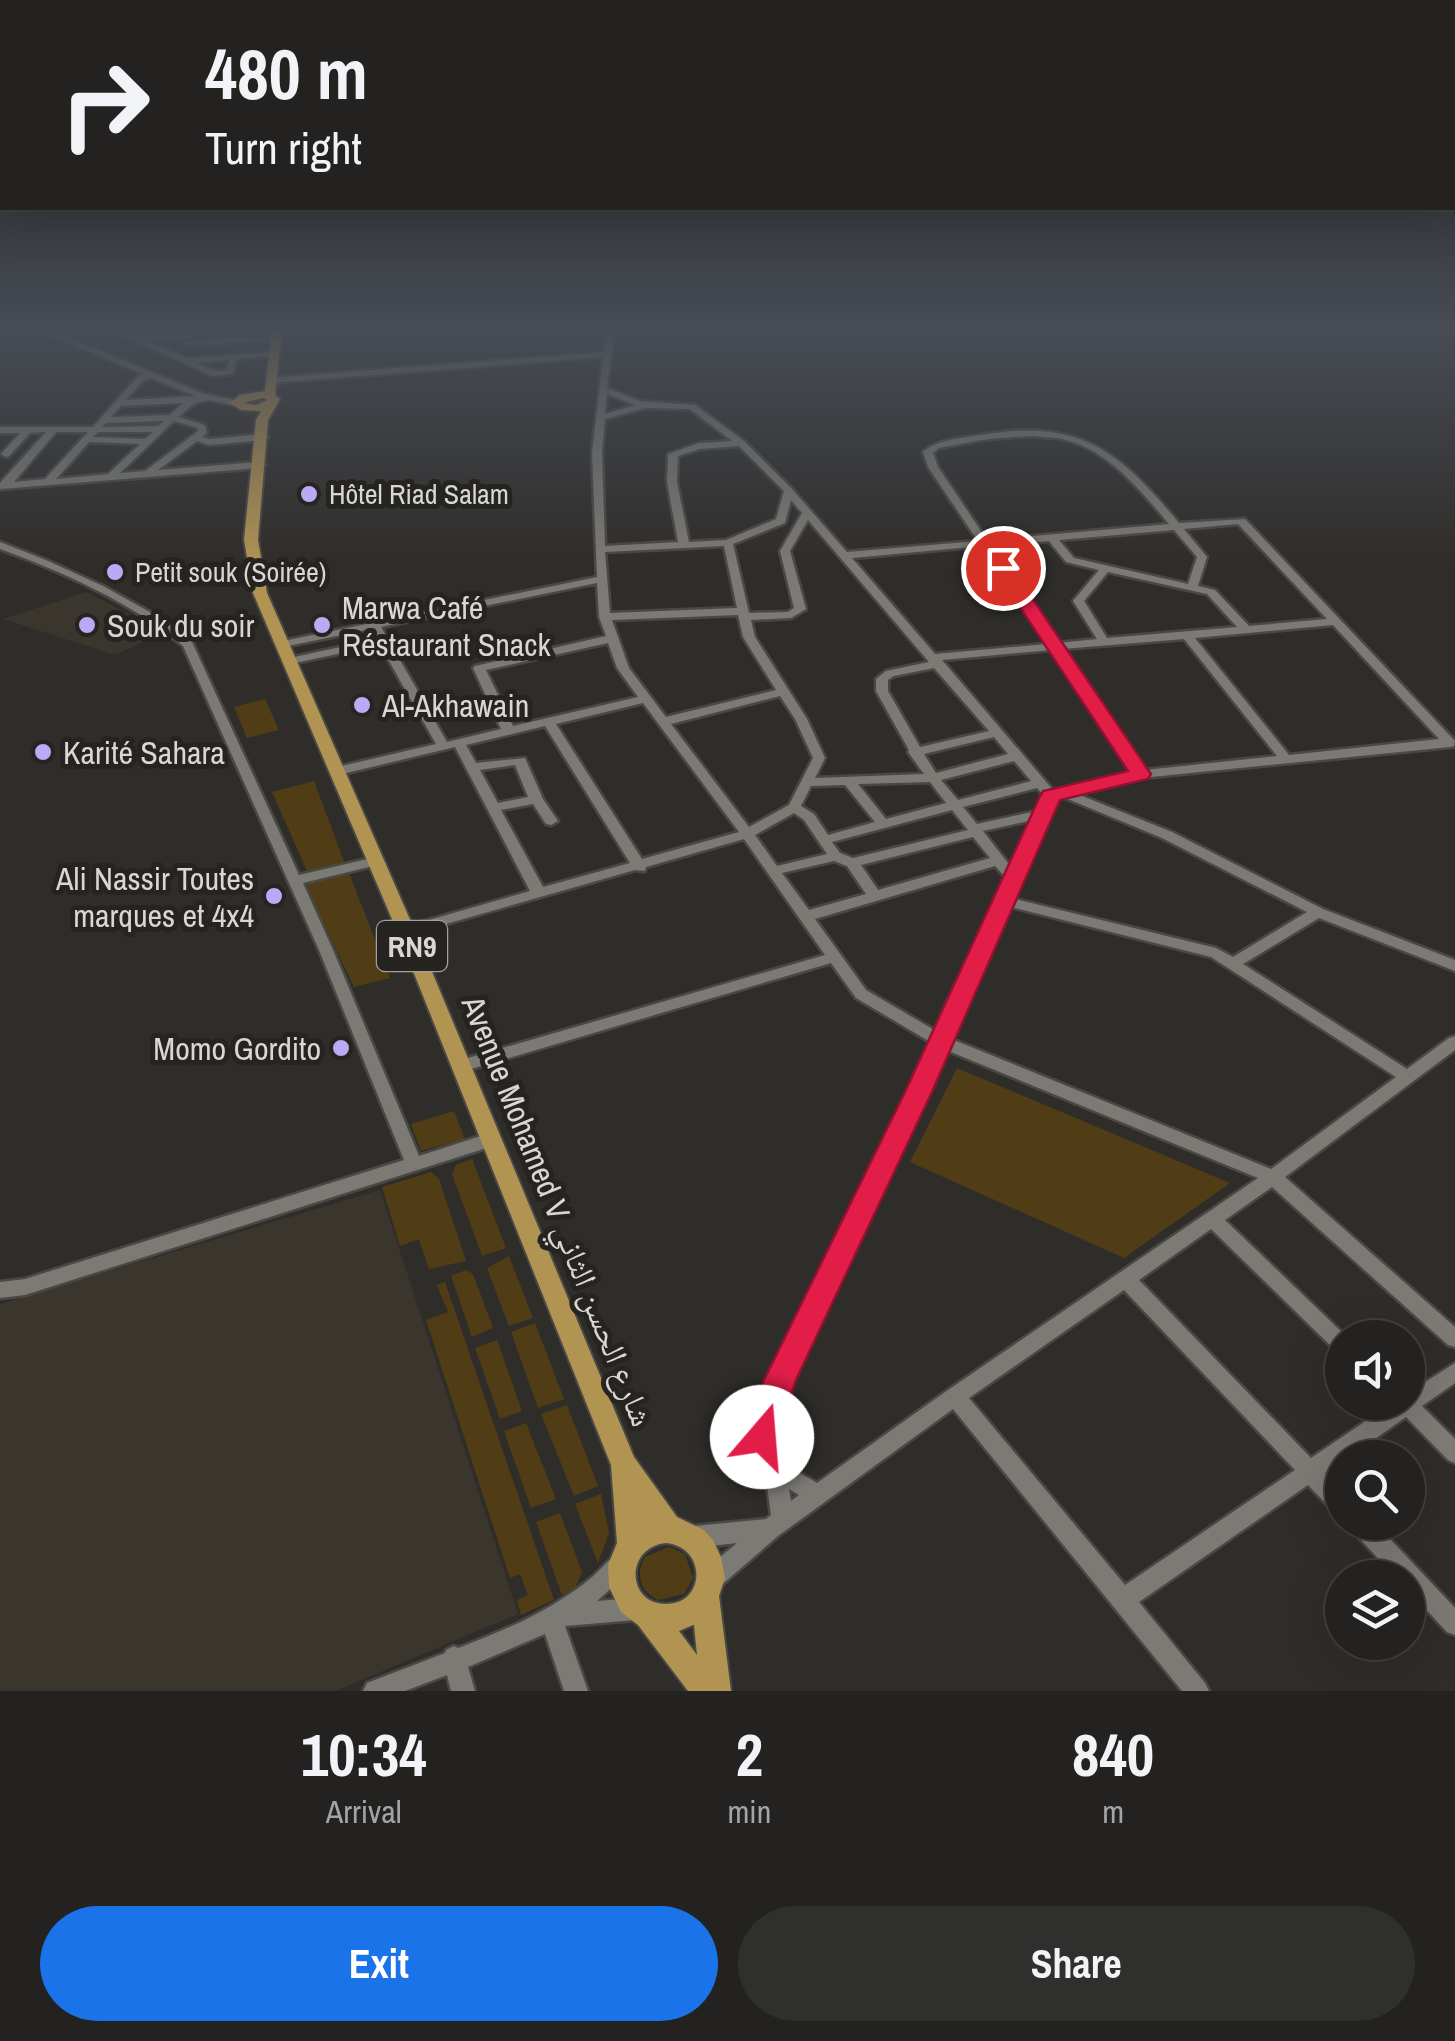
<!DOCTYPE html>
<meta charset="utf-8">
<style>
body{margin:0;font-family:"Archivo Narrow","Noto Naskh Arabic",sans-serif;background:#2f2f2d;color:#f1f3f6;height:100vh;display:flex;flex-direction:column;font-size:38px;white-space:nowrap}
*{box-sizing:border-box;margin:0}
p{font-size:32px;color:#a3a4a5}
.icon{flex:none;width:55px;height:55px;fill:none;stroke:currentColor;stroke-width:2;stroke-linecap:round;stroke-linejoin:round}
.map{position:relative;height:1691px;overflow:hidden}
.side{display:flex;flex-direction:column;background:#232220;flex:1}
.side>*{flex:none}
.banner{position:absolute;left:0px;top:0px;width:1455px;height:210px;box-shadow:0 10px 40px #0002,0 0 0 2px #403f3e;background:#232220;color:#f1f3f6;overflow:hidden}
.fabs{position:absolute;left:1325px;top:1320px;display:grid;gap:20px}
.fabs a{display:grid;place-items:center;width:100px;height:100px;border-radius:50%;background:#232220;box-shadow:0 10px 40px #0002,0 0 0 2px #403f3e;font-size:50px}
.pin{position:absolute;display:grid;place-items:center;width:85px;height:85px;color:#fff;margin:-42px;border:5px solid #fff;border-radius:50%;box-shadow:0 2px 10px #0007}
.me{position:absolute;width:110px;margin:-55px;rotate:18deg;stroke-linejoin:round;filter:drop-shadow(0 0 8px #0008)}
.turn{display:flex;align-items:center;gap:35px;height:210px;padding:0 40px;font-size:45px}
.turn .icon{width:130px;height:130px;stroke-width:2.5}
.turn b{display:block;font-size:70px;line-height:85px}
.eta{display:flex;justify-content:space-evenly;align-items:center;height:170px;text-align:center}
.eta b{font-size:60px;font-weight:800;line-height:70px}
.action{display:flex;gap:20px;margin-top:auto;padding:20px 40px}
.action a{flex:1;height:115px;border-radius:60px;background:#1a73e8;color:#fff;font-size:40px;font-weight:800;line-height:115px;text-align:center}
.action a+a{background:#2f2f2d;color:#f1f3f6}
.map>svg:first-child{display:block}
</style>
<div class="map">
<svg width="1455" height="1691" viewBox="0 0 1455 1691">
<rect width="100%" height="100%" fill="#2f2d2a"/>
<path fill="#3b362d" d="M370 330H519L521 345 366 355Z
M86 592 164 632 115 655 3 619Z
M380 1190 518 1614 335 1691H0V1304Z"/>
<path fill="#503d16" d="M265 699 279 730 247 738 234 707Z
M314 781 345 864 308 873 272 792Z
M349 873 390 978 354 987 305 884Z
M957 1068 1230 1183 1124 1258 910 1162Z
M454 1111 465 1139 421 1151 411 1124Z
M472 1159 506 1248 482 1256 452 1174 456 1165Z
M431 1172 439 1179 466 1261 429 1269 419 1239 400 1246 382 1187Z
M509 1256 533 1318 509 1326 487 1268Z
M466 1270 473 1274 493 1328 472 1337 451 1276Z
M445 1282 554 1600 521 1615 517 1600 528 1595 520 1574 510 1578 426 1320 448 1312 437 1285Z
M535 1323 564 1399 538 1408 511 1332Z
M497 1340 522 1411 500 1419 475 1348Z
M567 1405 598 1486 574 1496 541 1414Z
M526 1423 556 1499 531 1508 504 1431Z
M601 1494 609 1533 598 1563 575 1504Z
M560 1513 582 1572 575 1588 562 1595 536 1522Z
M669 1547 685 1554 693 1578 684 1594 658 1600C640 1591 635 1575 645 1557Z"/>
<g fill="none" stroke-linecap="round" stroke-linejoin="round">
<defs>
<path id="minor" d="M38 330H48L58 334 88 330H123L139 337 189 334 195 330H204L191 338 148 341 187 358 277 352V356H274L237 359 233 374 212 376 116 332 64 336 205 394 239 401V405L236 406C207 399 201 395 179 417L205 425 207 433 202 437 209 439 263 434 268 437 263 440 209 445 197 441 158 470 260 462 265 465 260 468 0 489V483L46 432 30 433 9 456 6 457 1 454 20 433H0V427H93L138 376 143 374ZM229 360 226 370 216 371 196 363ZM151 378 195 396 126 400 144 380ZM183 403 170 415 111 417 121 406ZM164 421 158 426 102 427 106 423ZM174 421 198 428 197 432 145 471 120 473ZM56 432H88L45 479 14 482ZM98 432H153L145 439 93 437ZM89 442 140 444 108 474 56 479Z
M607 330H615L607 388 640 401 695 405 744 441 792 489 847 552 978 541 928 467 923 452C938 439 962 438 981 435 1080 418 1119 451 1179 523L1245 519 1455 741 1454 746 1450 747 1141 778 1077 794 1172 832 1323 909 1455 960V971L1319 918 1243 964 1407 1069 1449 1038 1455 1036V1050L1285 1177 1455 1327V1347L1448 1345 1272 1187 1225 1220 1348 1338H1342V1352L1335 1350 1211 1229 1139 1280 1311 1458 1394 1402H1408V1393L1455 1363V1383L1422 1406 1455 1439V1463L1448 1460 1406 1417 1348 1458H1342V1461L1325 1473 1342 1491V1515L1334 1512 1308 1485 1139 1602 1205 1683 1209 1691H1182L953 1409 778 1536 718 1588 710 1591 702 1588 699 1580 702 1572 737 1543 694 1548 686 1544 683 1537 686 1530 694 1526 766 1519 771 1515 765 1471 754 1451V1423L773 1374 926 1060 932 1043 856 998 831 963 461 1072 455 1070 453 1066 455 1062 461 1060 825 955 744 839 646 867 645 871 635 870 411 934H401L399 931 401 928 530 891 455 747 338 775 332 771 333 768 436 744 380 645 290 664 284 661 290 658 377 639 371 629 283 647 277 644 283 641 597 577 592 453 603 357 271 383 268 382V378L604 352ZM607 394 635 405 605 414ZM646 408 690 409 732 441 699 443 668 454 667 482 678 542 605 546 602 453 605 419ZM1030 436C1040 437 1052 437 1062 439 1108 449 1140 490 1169 524L987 540 938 467 933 453 939 448 988 439ZM739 446 784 491 776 519 726 540 689 542 677 482 678 456 700 449ZM791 500 802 513 780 551 794 608 788 612 749 613 733 544 785 523ZM808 520 929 662 886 671 876 679V691L909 750 908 752 924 774 815 778 825 758 807 719 755 637 751 620 791 618 806 609 790 551ZM1238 524 1327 619 1249 626 1215 590 1198 586 1207 557 1184 529ZM1174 530 1197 557 1188 584 1074 558 1059 540ZM1049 541 1066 562 1099 570 1073 601 1097 639 1058 643 991 546ZM724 546 737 608 610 613 605 552ZM982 546 1047 644 935 654 852 558ZM1108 572 1207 594 1237 627 1107 638 1084 601ZM597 583 599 617 606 636 475 666 473 668 501 729 447 742 381 627ZM738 615 743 637 776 690 666 717 629 668 612 620ZM1333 625 1439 739 1289 755 1195 638ZM1184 639 1277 756 1145 770 1062 649ZM608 643 617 668 638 697 513 726 486 670ZM1051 650 1133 772 1054 791 942 660ZM934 668 989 731 920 747 888 691V680L894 676ZM780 696 795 719 813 758 789 805 749 827 671 724ZM643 703 739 832 642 859 556 724ZM545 726 630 863 543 887 501 810 533 804 546 824 551 825 558 821 543 799 525 758 476 763 466 745ZM994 737 1008 754 936 773 924 754ZM1014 761 1031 781 958 800 941 780ZM515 765 528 797 498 803 480 770ZM930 782 946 803 886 819 858 784ZM845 785 875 822 828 835 814 814 801 806 811 786ZM1037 788 1044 796 1037 811 977 824 963 807ZM1063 797 1162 838 1307 912 1233 957 1216 948 1011 898 1056 799ZM952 810 968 830 853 858 840 853 832 842ZM794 813 804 820 827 854 777 866 755 835ZM1033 820 1011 867 983 831ZM973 837 990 858 878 890 861 865ZM834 861 847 866 866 894 809 910 782 873ZM995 866 1006 878 943 1011 936 1031 866 990 815 919ZM1007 906 1211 957 1396 1077 1271 1169 949 1038 959 1011ZM946 1050 1258 1178 948 1390 817 1483C806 1476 790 1469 782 1460 762 1439 782 1403 790 1381ZM1124 1290 1295 1470 1125 1585 969 1398ZM789 1489 799 1495 791 1501Z
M276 336H279V340L189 345 185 343 189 341Z
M0 542 46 560 103 586 157 616 192 642 299 875 376 857 381 858 383 861 381 864 303 883 333 950 419 1156 490 1133 496 1135 499 1140 496 1145 25 1295 0 1298V1282L25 1279 404 1160 319 950 183 646C133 603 61 571 0 549Z
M1348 1522H1374L1455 1608V1635L1447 1632 1408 1590V1578H1396L1351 1529Z
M621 1553 629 1556 632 1564 629 1572 597 1601 635 1598 643 1601 646 1609 643 1617 635 1620 565 1626 588 1691H564L545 1634 468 1667 475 1691H451L447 1675 405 1691H363L367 1683 445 1653 446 1650 454 1646 458 1648C495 1634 532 1619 565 1597 574 1591 583 1585 591 1578 601 1570 608 1558 621 1553Z"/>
<path id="major" d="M272 330H282L275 395 280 399 268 420 258 540 267 593 415 931 634 1457 677 1517 704 1530 713 1540 721 1557 725 1578 719 1596 731 1691H688L638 1625 621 1612 609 1587 608 1565 617 1543 611 1465 397 931 253 593 244 540 256 420 261 411 241 410 230 403 240 395 265 391ZM263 398 267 400 256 405 243 403ZM666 1543C707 1547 706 1604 666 1604 626 1604 625 1547 666 1543ZM693 1625H694L697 1655 679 1631Z"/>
</defs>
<use href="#minor" stroke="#4a4845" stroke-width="5"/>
<use href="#major" stroke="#4a4845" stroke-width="4"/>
<use href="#minor" fill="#7c7a75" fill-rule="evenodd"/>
<use href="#major" fill="#b19352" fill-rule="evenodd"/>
</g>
<linearGradient id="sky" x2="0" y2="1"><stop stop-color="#1a1917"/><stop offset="0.58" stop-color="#474c55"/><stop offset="1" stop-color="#474c55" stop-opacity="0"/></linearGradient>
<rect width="1455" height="566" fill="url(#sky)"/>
<path fill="#e11d48" stroke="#92132f" stroke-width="2.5" d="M1003 563 1009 564 1151 774 1148 779 1060 800 932 1092 796 1380 774 1448 762 1453 749 1448 745 1437 764 1380 905 1092 1040 796 1043 791 1128 771 994 568Z"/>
<g fill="#baaaf6" stroke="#262420" stroke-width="4">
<circle cx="309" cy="494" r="10"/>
<circle cx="115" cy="572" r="10"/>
<circle cx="87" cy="625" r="10"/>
<circle cx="322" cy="625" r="10"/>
<circle cx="362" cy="705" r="10"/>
<circle cx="43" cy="752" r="10"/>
<circle cx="274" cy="896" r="10"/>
<circle cx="341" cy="1048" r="10"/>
</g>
<g text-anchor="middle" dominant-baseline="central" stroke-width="10" stroke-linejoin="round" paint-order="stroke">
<g font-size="28" fill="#d9d7d5" stroke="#262420" text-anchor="start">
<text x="329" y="494">Hôtel Riad Salam</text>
<text x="135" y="572">Petit souk (Soirée)</text>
</g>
<rect fill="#262420" stroke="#a3a19f" stroke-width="2.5" x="377" y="921" width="70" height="50" rx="8"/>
<g font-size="30" font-weight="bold" fill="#d9d7d5">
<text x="412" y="946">RN9</text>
</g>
<g font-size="32" fill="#d9d7d5" stroke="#262420" text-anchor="start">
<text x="342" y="607">Marwa Café<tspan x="342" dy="37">Réstaurant Snack</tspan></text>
<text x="107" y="625">Souk du soir</text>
<text x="382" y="705">Al-Akhawain</text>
<text x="63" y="752">Karité Sahara</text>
<text x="254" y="878" text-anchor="end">Ali Nassir Toutes<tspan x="254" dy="37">marques et 4x4</tspan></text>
<text x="321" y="1048" text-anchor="end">Momo Gordito</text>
</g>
<g font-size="32" fill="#d9d7d5" stroke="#262420">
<text transform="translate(558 1211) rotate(68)">Avenue Mohamed V شارع الحسن الثاني</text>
</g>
</g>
</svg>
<div class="fabs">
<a><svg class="icon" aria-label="sound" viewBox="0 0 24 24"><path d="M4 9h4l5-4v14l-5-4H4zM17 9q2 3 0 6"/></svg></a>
<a><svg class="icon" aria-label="search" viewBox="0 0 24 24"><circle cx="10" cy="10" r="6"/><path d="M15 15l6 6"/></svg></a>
<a><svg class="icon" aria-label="layers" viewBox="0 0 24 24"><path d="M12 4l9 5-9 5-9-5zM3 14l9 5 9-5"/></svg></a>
</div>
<div class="pin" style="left:1003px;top:568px;background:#d93025"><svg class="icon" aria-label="arrive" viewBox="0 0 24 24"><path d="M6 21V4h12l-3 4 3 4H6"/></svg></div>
<svg class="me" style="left:762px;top:1437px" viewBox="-20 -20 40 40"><circle r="19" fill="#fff"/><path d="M0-13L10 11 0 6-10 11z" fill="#e11d48"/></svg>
<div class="banner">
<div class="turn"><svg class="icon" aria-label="right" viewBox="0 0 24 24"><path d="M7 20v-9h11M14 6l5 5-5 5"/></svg><div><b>480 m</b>Turn right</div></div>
</div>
</div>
<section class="side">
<div class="eta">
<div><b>10:34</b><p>Arrival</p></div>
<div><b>2</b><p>min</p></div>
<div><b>840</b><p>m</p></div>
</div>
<div class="action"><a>Exit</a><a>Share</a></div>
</section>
